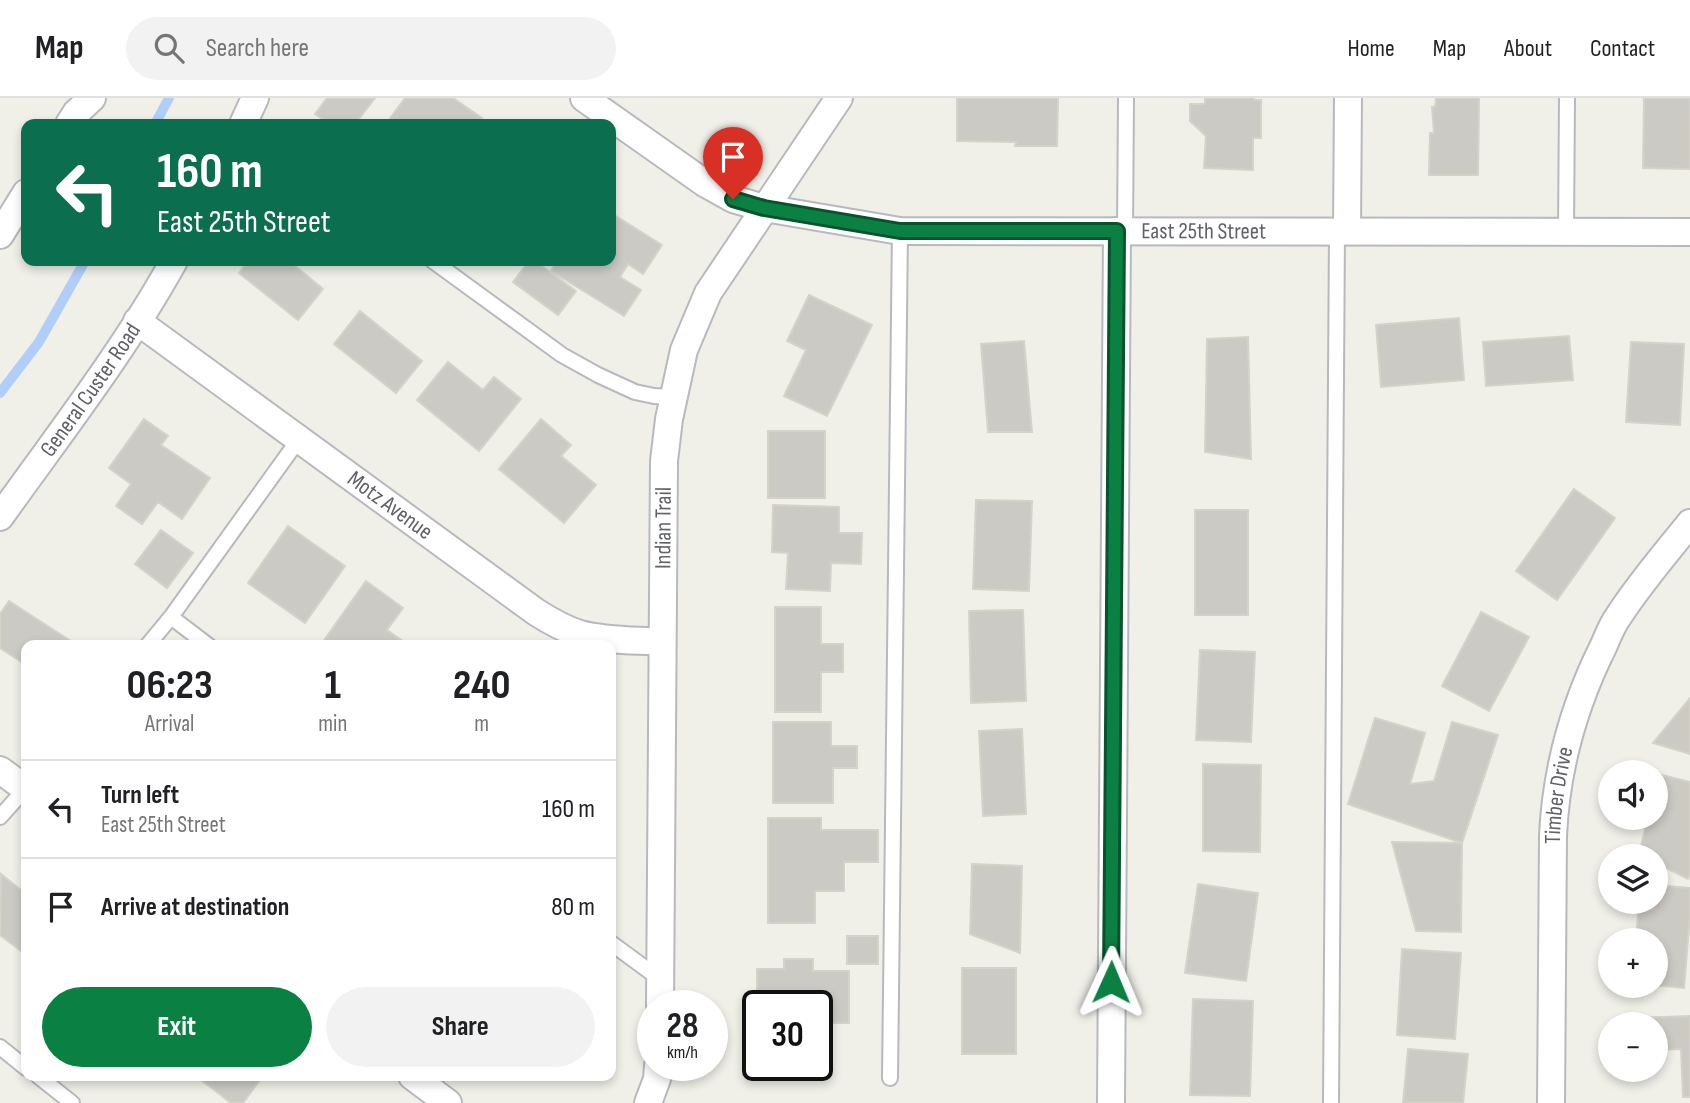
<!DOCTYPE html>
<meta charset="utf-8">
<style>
body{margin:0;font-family:"Sofia Sans Condensed",sans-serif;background:#f2f2f2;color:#202124;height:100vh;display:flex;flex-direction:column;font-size:26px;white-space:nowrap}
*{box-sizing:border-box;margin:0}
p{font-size:23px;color:#757577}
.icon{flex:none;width:38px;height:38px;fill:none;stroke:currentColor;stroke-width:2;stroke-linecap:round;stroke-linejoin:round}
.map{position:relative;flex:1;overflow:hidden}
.details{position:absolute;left:21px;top:542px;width:595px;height:441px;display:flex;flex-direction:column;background:#fff;border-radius:14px;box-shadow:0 4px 10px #0003}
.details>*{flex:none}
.guide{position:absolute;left:21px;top:21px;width:595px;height:147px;border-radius:14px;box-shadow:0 4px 10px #0003;background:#0b6e4f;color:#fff;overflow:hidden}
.fabs{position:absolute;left:1598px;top:662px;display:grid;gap:14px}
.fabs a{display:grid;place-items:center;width:70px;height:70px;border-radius:50%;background:#fff;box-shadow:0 4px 10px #0003;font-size:35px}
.speed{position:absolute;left:637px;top:892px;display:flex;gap:14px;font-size:35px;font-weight:700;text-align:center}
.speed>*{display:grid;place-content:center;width:91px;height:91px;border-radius:50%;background:#fff;box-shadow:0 4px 10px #0003;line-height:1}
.speed small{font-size:18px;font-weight:400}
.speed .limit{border:4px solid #111;border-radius:10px;background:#fff;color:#111}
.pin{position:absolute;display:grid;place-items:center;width:60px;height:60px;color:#fff;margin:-72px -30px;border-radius:50% 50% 50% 0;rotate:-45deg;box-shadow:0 0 7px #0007}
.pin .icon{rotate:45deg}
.me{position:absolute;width:77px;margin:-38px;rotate:1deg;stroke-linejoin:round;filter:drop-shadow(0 0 5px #0008)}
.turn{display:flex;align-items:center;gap:24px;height:147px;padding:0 21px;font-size:32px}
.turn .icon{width:91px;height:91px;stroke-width:2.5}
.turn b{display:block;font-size:49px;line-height:60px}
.eta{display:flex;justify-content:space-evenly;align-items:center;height:119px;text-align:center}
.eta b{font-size:42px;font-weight:700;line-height:49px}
.primary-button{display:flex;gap:14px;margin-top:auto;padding:14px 21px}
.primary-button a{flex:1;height:80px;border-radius:42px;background:#0b8043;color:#fff;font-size:28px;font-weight:700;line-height:80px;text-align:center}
.primary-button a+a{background:#f2f2f2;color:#202124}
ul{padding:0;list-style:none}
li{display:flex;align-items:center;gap:21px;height:98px;padding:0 21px;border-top:2px solid #e0e0e0}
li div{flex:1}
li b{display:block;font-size:26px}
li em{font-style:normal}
header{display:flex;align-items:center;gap:42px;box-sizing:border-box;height:98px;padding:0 35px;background:#fff;border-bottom:2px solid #e0e0e0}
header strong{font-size:33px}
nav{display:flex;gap:38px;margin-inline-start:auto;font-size:24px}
.search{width:490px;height:63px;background:#f2f2f2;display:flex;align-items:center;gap:18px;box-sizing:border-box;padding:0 24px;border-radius:38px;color:#757577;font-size:26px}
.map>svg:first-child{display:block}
</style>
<header>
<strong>Map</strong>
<div class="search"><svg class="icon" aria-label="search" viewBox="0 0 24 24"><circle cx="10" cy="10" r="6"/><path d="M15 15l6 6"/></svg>Search here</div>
<nav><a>Home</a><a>Map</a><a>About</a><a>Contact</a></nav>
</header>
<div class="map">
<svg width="1690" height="1005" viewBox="0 0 1690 1005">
<rect width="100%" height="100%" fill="#f0f0e9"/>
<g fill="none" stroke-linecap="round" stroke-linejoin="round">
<path stroke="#b1cef8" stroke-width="10" d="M155 26 169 0
M0 295 39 244 85 163"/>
</g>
<path fill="#cccac5" stroke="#d5d3c7" stroke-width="2" d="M327 0H375L355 26H330L315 16Z
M405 0H453L482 20 478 26H386Z
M957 0H1058L1057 48H1015L1016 44 957 43Z
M1205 0H1254V2H1261V40H1253V72L1204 70 1206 38 1190 23V6H1205Z
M1436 0H1479L1478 77H1429L1430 35H1434L1432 9H1435Z
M1644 0H1690V71L1643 70Z
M611 115 662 147 643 176 628 166 620 179 641 192 624 218 551 173 557 163H611Z
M248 163H289L323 191 298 222 239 175Z
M529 163H535L576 193 558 217 513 184Z
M809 197 872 227 827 318 784 298 806 252 787 243Z
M360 213 422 263 396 295 334 246Z
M1459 220 1464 282 1381 289 1376 227Z
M1569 238 1573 282 1486 288 1483 244Z
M1248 239 1251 361 1205 354 1207 241Z
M1024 243 1032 334H988L981 246Z
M1631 244 1684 246 1680 327 1626 324Z
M448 264 483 292 494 279 521 301 479 353 417 302Z
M144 321 168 338 161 347 210 380 182 421 158 404 142 426 116 408 131 386 109 370Z
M541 321 571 347 561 358 596 387 564 425 499 371Z
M768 333H825V400H768Z
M1574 391 1615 420 1557 502 1516 473Z
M976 402 1032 403 1029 493 973 491Z
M773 407 839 409V435H862L861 466 831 465 830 493 786 491 788 455 772 454Z
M1195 412H1248V517H1195Z
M288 428 345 468 305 525 248 485Z
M161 432 193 455 167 490 135 466Z
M366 483 403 510 387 532 410 548H320Z
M9 503 77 547V548H26V567L0 550V516Z
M775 509H821V546H843V574H821V614H775Z
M1023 512 1026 603 971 605 969 513Z
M1481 514 1529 539 1489 613 1442 588Z
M1200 552 1255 554 1251 644 1196 642Z
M1690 600V656L1653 645Z
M1375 620 1425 635 1410 686 1434 683 1452 624 1498 637 1462 745 1348 706Z
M773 624H831V648H857V670H833V705H773Z
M1022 631 1026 716 983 718 979 633Z
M1203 666 1261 667 1260 754 1203 753Z
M1658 676 1690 684V775L1688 781 1656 765V758L1639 756 1648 719H1656V685Z
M768 720H821V732H878V764H844V793H815V825H768Z
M1392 744 1462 745 1461 834 1416 833Z
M972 766 1022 768 1020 855 970 836Z
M1 776 26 796V857L0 837Z
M1198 786 1258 795 1246 883 1185 875Z
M1656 787 1690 790V817L1684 890 1653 887H1656V842H1636L1639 803H1656Z
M847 838H878V866H847Z
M1402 851 1461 855 1455 941 1397 937Z
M784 861H813V873H849V925H817V908H758L757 937V871H784Z
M962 870H1016V956H962Z
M1193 901 1253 903 1250 998 1190 997Z
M1690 918V999H1683L1681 951 1656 952V926H1634V920Z
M1408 951 1468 956 1463 1005H1403Z
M196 978H263L243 1005H231Z"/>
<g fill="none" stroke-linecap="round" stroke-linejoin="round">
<defs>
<path id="lane" d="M1125 133 1126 0
M1566 134 1567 0
M433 163 562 257 598 277 635 294 654 298 673 299
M171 519 209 548
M147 548 171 519 299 341
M0 719 26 690
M611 845 660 881
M0 949 26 970
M38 978 72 1005
M890 980 900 133
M1331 1005 1337 133"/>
<g id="street">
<path id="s1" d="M584 0 706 86 733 101 764 110 900 133 1690 134"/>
<path d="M69 26 76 15 92 0"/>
<path d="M243 26 255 0"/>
<path d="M1347 133 1348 0"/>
<path d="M0 137 26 95"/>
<path id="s2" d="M137 223 536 514C550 523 564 531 580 536 607 543 635 542 662 544"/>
<path id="s3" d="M0 419C60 335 124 253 174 163"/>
<path d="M0 672 26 691"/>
<path id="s4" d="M660 908 664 363 669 321 684 252 708 195 839 0"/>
<path d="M412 978 448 1005"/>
<path d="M648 1005 657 981 658 968"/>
<path d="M1111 1005 1117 133"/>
<path id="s5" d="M1551 1005 1553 738C1556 671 1574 607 1604 547 1608 538 1612 527 1618 519 1639 486 1666 455 1690 425"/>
</g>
</defs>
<use href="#lane" stroke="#b8b9bd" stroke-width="18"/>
<use href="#street" stroke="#b8b9bd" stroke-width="30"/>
<use href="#lane" stroke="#fff" stroke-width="14"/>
<use href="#street" stroke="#fff" stroke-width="26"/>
</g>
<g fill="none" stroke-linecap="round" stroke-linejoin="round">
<defs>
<path id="route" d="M733 101 764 110 900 133H1117L1111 884"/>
</defs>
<use href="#route" stroke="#07532c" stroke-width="18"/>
<use href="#route" stroke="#0b8043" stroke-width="12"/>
</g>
<g text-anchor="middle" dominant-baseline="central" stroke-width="5" stroke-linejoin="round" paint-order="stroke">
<g font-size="23" fill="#606267" stroke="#fff">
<text stroke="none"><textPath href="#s1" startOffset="654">East 25th Street</textPath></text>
<text stroke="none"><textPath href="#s3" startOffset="156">General Custer Road</textPath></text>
<text stroke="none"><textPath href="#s2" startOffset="313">Motz Avenue</textPath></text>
<text stroke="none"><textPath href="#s4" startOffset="478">Indian Trail</textPath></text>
<text stroke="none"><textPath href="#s5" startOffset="308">Timber Drive</textPath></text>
</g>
</g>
</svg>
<div class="fabs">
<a><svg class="icon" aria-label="sound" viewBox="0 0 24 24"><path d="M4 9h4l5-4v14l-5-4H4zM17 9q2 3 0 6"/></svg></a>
<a><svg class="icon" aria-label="layers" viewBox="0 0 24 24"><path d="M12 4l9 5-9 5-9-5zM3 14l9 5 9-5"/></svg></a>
<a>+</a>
<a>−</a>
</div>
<div class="speed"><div>28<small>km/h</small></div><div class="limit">30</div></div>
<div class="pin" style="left:733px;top:101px;background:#d93025"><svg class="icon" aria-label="arrive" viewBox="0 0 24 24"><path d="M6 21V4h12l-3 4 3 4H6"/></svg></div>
<svg class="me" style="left:1111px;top:884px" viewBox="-20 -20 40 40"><path d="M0-17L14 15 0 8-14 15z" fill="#0b8043" stroke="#fff" stroke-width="4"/></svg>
<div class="guide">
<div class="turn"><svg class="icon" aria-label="left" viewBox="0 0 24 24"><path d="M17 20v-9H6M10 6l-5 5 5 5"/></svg><div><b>160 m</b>East 25th Street</div></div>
</div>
<section class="details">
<div class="eta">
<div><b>06:23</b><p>Arrival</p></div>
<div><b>1</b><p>min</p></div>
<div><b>240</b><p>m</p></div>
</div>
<ul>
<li><svg class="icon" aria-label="left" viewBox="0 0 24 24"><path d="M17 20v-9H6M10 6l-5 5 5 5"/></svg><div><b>Turn left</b><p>East 25th Street</p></div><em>160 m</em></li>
<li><svg class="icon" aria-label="arrive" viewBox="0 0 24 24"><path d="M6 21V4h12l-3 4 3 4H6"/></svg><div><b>Arrive at destination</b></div><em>80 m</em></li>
</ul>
<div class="primary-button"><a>Exit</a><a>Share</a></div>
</section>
</div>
